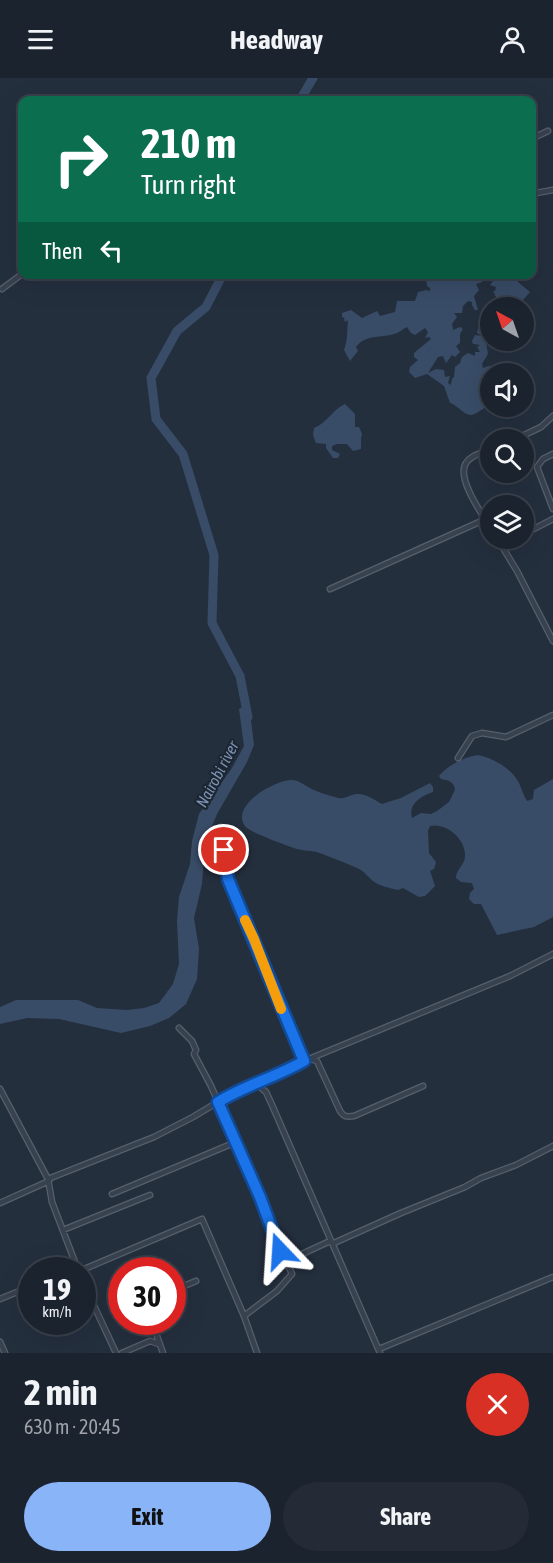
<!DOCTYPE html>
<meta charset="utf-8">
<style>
body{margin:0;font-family:"Asap Condensed",sans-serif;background:#242b36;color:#f1f3f6;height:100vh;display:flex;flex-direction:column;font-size:22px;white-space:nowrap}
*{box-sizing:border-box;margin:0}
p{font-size:20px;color:#a0a4aa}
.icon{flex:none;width:33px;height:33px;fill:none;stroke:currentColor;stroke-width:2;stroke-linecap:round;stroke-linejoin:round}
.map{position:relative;height:1275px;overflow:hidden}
.side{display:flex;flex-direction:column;background:#1b232e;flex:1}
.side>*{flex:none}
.hud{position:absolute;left:18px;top:18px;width:518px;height:183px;border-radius:12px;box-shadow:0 6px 24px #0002,0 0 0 2px #39404a;background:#0b6e4f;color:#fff;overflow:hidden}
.needle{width:39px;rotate:320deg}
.buttons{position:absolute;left:480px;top:219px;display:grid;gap:12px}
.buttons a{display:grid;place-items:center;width:54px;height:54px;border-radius:50%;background:#1b232e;box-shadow:0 6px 24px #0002,0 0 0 2px #39404a;font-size:30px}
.speed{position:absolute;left:18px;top:1179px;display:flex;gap:12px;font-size:30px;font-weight:700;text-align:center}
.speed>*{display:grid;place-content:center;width:78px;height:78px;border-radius:50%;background:#1b232e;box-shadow:0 6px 24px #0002,0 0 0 2px #39404a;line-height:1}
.speed small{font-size:15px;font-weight:400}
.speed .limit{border:9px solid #d22;background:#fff;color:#111}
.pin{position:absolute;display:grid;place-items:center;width:51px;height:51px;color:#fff;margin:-26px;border:3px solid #fff;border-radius:50%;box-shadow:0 2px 6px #0007}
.me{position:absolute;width:66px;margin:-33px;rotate:340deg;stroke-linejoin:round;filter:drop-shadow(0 0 4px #0008)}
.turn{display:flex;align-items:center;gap:21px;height:126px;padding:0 24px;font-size:27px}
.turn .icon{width:78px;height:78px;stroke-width:2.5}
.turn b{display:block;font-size:42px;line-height:51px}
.then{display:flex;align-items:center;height:57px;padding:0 24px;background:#0003;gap:12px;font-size:22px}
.round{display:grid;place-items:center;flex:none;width:63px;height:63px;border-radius:32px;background:#242b36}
.head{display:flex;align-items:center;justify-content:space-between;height:102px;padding:0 24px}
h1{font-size:36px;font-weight:700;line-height:45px}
.action{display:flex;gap:12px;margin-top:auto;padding:12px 24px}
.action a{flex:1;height:69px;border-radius:36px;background:#8ab4f8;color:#111;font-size:24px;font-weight:700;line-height:69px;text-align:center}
.action a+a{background:#242b36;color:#f1f3f6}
header{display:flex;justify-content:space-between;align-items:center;height:78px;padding:0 24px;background:#1b232e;font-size:27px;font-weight:700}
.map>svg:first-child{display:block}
</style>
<header><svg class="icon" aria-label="menu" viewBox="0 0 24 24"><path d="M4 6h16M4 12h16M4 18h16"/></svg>Headway<svg class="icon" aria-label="person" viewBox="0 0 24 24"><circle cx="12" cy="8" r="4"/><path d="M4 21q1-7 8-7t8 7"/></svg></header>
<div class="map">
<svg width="553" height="1275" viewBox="0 0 553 1275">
<rect width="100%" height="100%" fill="#242f3e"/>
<path fill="#394c67" d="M439 197H486L482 204 476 206 479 212 474 218 478 232H475L472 227V224L468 223 463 228 462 235H454L457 239 452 246 453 252 460 249 463 251 460 256V265L456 268 460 274 455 279 452 277 446 285 443 278 438 279 428 295 436 291 444 292 445 299 450 298 448 305 451 307 452 301 454 299 455 289 460 285 462 279 468 275 475 278V274H480L477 269 480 267 473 266 472 263 475 257 482 258 477 255 478 250 482 246 489 250 490 257 486 264 488 276 482 286 483 290 489 288 505 290 504 295 487 297 490 299V327C485 329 478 335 472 337 464 338 458 327 450 325L444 308 427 296 415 300 409 294 410 289 418 282 414 279V275L431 261 429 259 425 260 428 254 425 250 415 257 411 255 407 249C403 251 399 255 394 256 381 260 366 256 356 269L358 273 350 283 344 272C348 262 347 252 348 242L345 244 344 241 345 240 342 239V235L351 232 362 240 377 233 380 238 395 234 397 223H415L418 214 426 212 430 213V210L427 208 426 201 432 202Z
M498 197H521V201L517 203 530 214 523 222 498 223 493 213H495L496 209 490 207Z
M345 326 355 336V349H359L362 356 361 360V371L353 373 347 366H337L332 368V372L340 376 338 380H333L326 370V366L316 365 313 357 314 350C327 345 332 332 345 326Z
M249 626 254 667 247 684 217 736 205 765 202 806 194 840 199 871 197 901 186 926 169 940 150 948 121 955 59 941 27 940 0 946V929L16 922H78L97 930 127 932 144 930 159 925 173 906 179 886 177 843 179 819 190 786 192 763 199 736 232 690 244 668 239 631Z
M478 677C493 680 511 690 519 705 522 711 523 717 527 723L533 721 534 712 553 701V839L534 849 497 857 481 826H474L469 821 470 815 474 811 472 805 461 804 456 800C456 791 465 787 465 778 466 761 446 744 430 748L428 753 429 775 436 784 434 791 430 793 435 808 425 818 419 819 403 810 398 812C390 810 379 808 373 803 368 799 365 794 359 791 346 785 331 779 317 774 309 772 301 773 294 770 285 767 249 754 245 748 230 727 276 701 293 702 300 703 304 707 310 710 317 714 327 717 335 719 342 722 346 719 352 717 362 713 373 721 382 726L401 720 430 705 433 709V714C421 718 408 726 412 740L421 735 431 736 437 733 449 724 455 712C454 704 449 702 441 701L439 698C448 687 464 679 478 677Z"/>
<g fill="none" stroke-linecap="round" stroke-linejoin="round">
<path stroke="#394c67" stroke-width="9" d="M300 22 313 0
M223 196 206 229 177 253 151 300 156 341 183 376 214 477 212 545 240 598 248 639"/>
<defs>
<path id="minor" d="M531 61 548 53
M531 116 553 112
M2 211 22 196
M514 362 541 349 553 338
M490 371C482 375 471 377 466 385 456 400 482 436 490 449
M553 376 543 381 537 389 553 431
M524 456 553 441
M497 460 517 493 553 563
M501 467 514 460
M330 511 486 441
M458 680 472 658 482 655 506 659 553 637
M221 749 228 801 304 983
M179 950 192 963 196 972 194 976 211 1008 236 1064
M310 981 317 983 340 1033C344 1039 347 1039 354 1038L423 1008
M0 1011 48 1101 52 1124 78 1192
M48 1101 154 1059 193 1039 233 1015 260 1003
M112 1116 236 1064C255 1108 272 1153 292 1196L277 1213 244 1238
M0 1125 49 1103
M63 1152 150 1117
M288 1188 302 1176 328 1164 334 1165 401 1135 465 1109 481 1100 516 1087 553 1068
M82 1192 202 1141 244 1238 257 1275
M82 1202 116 1275
M172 1213 196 1203
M0 1221 32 1208
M152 1244 163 1275
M0 1264 5 1275
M379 1271 553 1199
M122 1275 150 1263 159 1266
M380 1275 272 1027 266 1014 259 1008 260 1003 285 994 304 983 510 898 553 876"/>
</defs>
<use href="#minor" stroke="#565f6c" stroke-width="7"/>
<use href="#minor" stroke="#38414e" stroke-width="4.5"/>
</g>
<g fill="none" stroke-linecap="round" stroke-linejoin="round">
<defs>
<path id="route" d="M224 772 228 801 304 983C276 999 246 1007 218 1024L260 1119 280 1173"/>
</defs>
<use href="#route" stroke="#114b97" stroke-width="15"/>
<use href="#route" stroke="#1a73e8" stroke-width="10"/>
<path stroke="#f59e0b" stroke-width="10" d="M245 842 254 861 281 931"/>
</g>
<g text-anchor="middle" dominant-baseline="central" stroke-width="4.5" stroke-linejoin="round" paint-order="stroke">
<g font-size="16" font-style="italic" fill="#7c92b1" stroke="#1d2633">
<text transform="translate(217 696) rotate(-62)">Nairobi river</text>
</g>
</g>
</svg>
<div class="buttons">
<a><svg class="needle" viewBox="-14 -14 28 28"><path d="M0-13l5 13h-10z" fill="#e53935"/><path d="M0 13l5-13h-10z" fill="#a0a4aa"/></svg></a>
<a><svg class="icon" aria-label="sound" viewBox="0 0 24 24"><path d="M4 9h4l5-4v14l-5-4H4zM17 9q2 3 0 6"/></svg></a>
<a><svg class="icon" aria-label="search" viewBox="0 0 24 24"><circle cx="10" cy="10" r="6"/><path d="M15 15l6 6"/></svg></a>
<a><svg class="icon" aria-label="layers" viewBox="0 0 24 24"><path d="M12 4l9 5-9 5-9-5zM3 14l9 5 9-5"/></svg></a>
</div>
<div class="speed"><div>19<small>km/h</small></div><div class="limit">30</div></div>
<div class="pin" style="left:224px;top:772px;background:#d93025"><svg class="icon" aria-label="arrive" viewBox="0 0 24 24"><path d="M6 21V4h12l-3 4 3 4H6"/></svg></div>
<svg class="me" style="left:280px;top:1173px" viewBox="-20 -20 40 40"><path d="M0-17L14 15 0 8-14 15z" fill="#1a73e8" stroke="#fff" stroke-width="4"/></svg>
<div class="hud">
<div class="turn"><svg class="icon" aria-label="right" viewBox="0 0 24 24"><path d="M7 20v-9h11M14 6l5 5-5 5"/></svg><div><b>210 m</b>Turn right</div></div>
<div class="then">Then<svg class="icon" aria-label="left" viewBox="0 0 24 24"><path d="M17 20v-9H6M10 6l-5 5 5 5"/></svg></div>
</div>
</div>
<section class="side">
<div class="head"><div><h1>2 min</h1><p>630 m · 20:45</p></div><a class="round" style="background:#d93025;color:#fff"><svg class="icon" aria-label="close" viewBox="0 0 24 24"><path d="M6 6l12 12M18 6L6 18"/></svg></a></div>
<div class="action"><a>Exit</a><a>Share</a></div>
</section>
